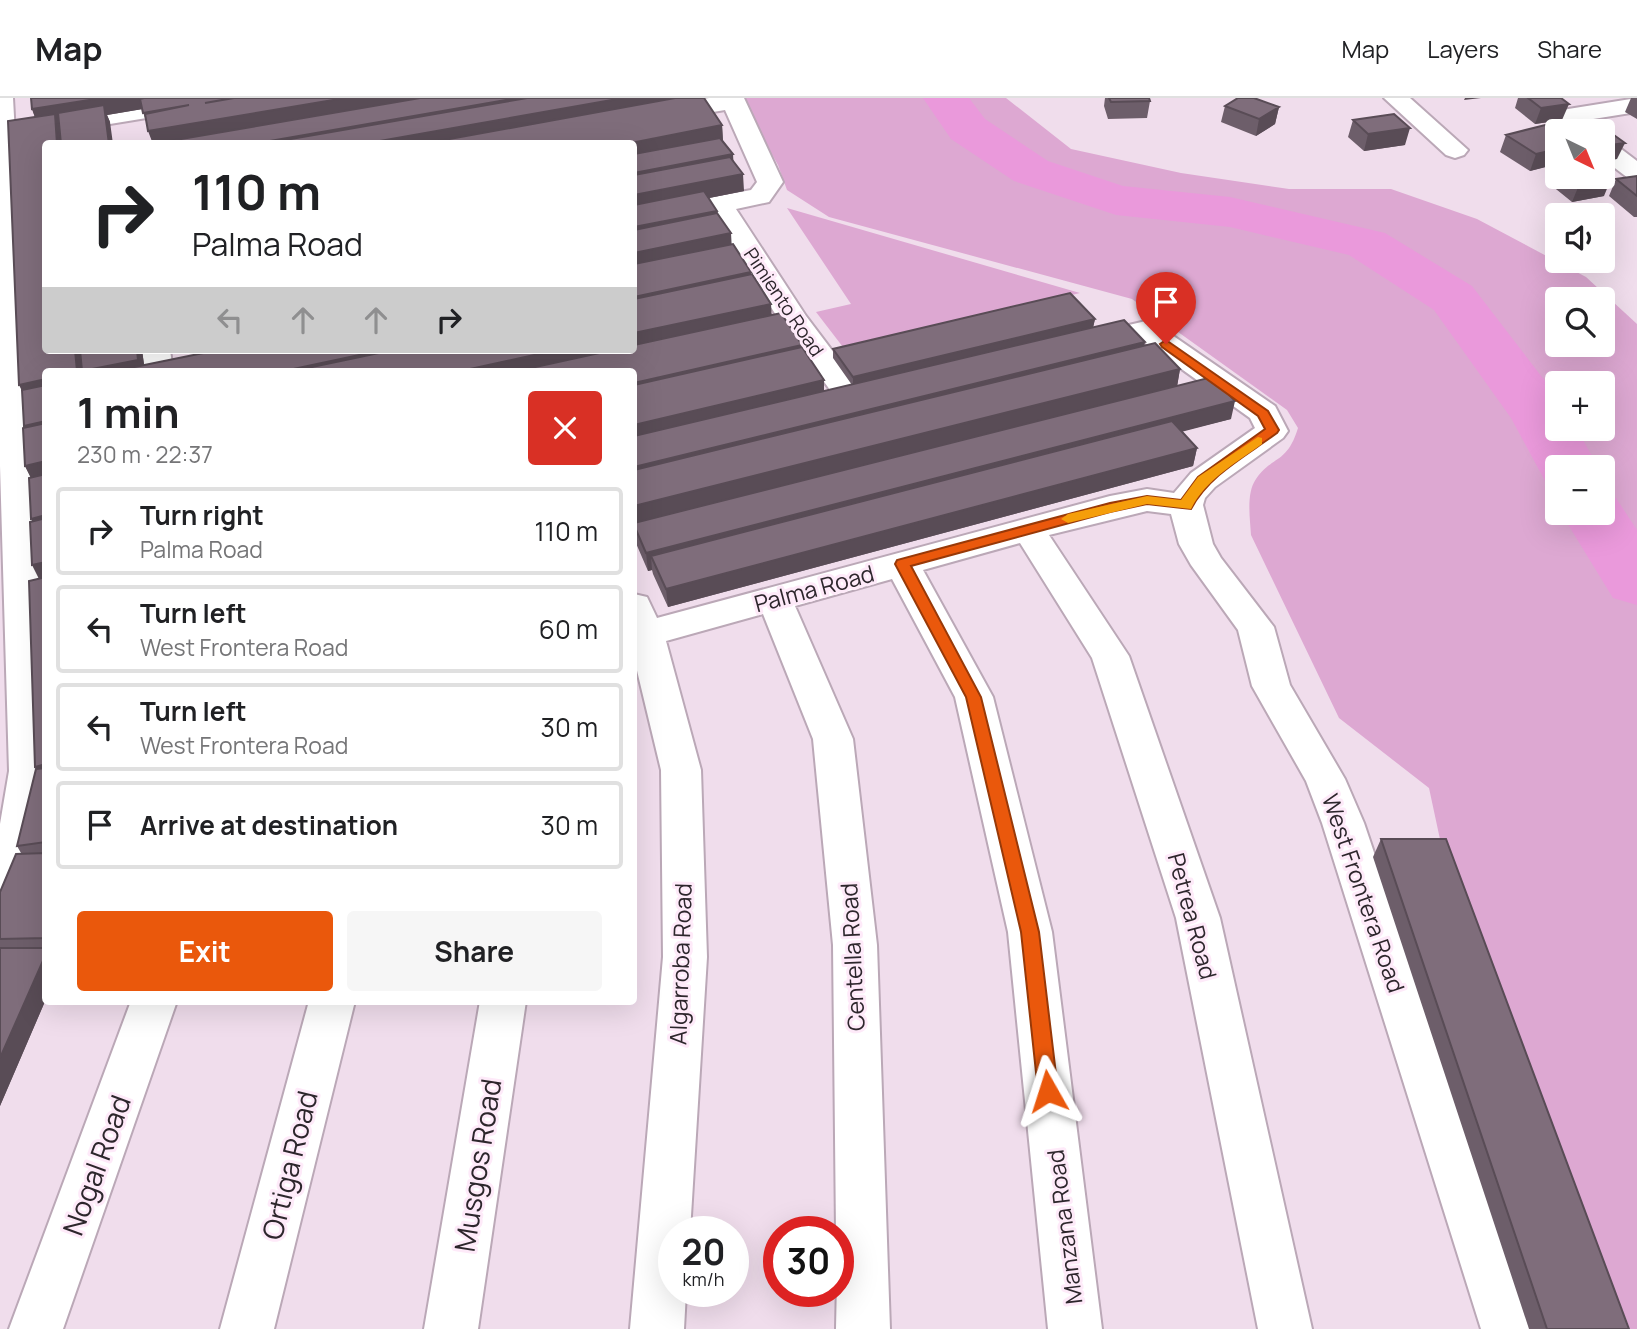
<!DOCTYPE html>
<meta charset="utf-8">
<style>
body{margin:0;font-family:Manrope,sans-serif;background:#f6f6f6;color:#202124;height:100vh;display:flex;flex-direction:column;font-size:26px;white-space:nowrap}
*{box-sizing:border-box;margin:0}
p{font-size:23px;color:#757577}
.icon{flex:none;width:38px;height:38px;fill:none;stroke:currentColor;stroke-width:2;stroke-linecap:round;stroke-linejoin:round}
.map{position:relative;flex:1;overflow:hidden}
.side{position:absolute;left:42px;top:270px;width:595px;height:637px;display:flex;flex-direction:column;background:#fff;border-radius:7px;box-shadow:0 7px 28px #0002}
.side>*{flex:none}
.banner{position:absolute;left:42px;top:42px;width:595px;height:214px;border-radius:7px;box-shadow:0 7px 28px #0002;background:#fff;color:#202124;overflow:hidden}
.needle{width:46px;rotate:137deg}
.tools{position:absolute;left:1545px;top:21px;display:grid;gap:14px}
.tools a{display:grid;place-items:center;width:70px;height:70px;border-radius:7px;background:#fff;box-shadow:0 7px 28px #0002;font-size:35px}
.speed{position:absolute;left:658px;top:1118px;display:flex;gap:14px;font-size:35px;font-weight:700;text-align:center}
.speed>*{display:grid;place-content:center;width:91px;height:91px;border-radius:50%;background:#fff;box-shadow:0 7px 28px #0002;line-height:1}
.speed small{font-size:18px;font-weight:400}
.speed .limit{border:10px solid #d22;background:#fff;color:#111}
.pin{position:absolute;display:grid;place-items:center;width:60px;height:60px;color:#fff;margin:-72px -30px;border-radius:50% 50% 50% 0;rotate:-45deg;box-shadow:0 0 7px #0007}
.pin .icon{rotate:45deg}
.me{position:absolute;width:77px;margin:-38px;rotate:354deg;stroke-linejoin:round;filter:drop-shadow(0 0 5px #0008)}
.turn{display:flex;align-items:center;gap:24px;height:147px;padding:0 35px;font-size:32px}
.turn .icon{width:91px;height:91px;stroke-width:2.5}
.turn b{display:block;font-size:49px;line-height:60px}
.lanes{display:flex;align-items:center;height:66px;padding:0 35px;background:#0003;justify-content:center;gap:35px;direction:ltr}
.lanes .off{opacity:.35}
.round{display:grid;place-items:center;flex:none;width:74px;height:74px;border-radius:7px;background:#f6f6f6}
.headline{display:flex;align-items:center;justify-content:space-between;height:119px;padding:0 35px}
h1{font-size:42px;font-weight:700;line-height:52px}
.cta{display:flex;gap:14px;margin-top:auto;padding:14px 35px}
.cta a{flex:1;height:80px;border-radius:7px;background:#ea580c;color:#fff;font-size:28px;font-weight:700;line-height:80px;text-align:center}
.cta a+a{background:#f6f6f6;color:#202124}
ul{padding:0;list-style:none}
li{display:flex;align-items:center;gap:21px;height:88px;margin:0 14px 10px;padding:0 21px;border:4px solid #e0e0e0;border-radius:7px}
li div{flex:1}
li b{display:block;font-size:26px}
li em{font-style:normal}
header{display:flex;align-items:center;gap:42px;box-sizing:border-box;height:98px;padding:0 35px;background:#fff;border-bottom:2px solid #e0e0e0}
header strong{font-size:33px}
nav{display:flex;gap:38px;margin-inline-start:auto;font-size:24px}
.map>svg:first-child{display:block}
</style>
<header>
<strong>Map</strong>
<nav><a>Map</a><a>Layers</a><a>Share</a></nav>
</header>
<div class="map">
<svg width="1637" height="1231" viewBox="0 0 1637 1231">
<rect width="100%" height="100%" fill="#f0ddec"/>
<path fill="#dda8d2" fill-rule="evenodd" d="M740 0H1006L1071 51 1181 75 1289 91H1391L1477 121 1586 179 1637 226V1231H1630L1444 760 1429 690 1339 620 1251 437C1250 420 1246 395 1256 381 1273 357 1287 366 1298 330L1287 312 1132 201 829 119 787 92 778 67ZM1558 201H1603V247H1558ZM1558 285H1603V331H1558ZM1558 369H1603V415H1558Z
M787 110 1080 195 846 253 816 214 851 206Z"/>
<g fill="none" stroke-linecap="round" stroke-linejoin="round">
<path fill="#ea99db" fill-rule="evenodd" d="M923 0H969L985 21 1048 63 1123 88 1230 99 1385 135 1472 188 1558 300V331H1577L1598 369H1558V386L1545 383 1511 320 1434 212 1349 157 1230 129 1116 117 1014 83 951 41Z
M1603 397 1616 400 1637 432V507L1613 500 1561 415H1603Z"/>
<defs>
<path id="minor" d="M0 0H13L46 609V696L38 748 15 799 0 804V726L9 673 0 368Z
M182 0H238L234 5 226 7 55 35 46 33 43 28 46 23 55 21Z
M709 0H744L783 84 769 104 736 111 806 218 868 300 863 307 852 309 841 307 779 222 712 115 634 130V114L751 92 757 84 725 12 659 23 650 21 647 16 650 11Z
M1384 0H1410L1468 52 1464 57 1455 60 1446 57Z
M1637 0V14L1562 26 1553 24 1550 19 1553 14 1562 12Z
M1603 41 1612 44 1637 63V83L1628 80 1603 61Z
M1146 223 1156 226 1275 308 1288 333 1283 340 1215 389 1205 400 1203 407 1213 446 1221 460 1274 529 1290 587 1345 681 1364 725 1535 1231H1481L1322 725 1306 683 1252 588 1238 532 1191 467 1179 446 1171 416 1147 413 1049 437 1129 558 1220 820 1312 1231H1258L1176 820 1092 560 1020 445 923 472 993 599 1052 834 1102 1231H1048L1008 834 955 599 892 481 795 508 853 641 877 847 890 1231H836L838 1134H836L833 847 813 641 763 516 666 543 701 672 707 859 690 1134H674V1194H686L684 1231H630L663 859 661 672 634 560V496L647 499 657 520 1110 398 1147 391 1174 395 1191 375 1255 330 1250 320 1141 242 1084 255 1073 252 1069 246 1073 240Z
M140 252H170L173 273H143Z
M131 903H177L63 1231H9Z
M309 903H355L274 1231H220Z
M480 903H526L478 1231H424Z"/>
</defs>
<use href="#minor" stroke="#bba8b7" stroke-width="4"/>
<use href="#minor" fill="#fff" fill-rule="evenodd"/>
</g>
<path fill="#6d5e6a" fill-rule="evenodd" d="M1105 0H1149L1150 3 1147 20 1108 21 1104 8Z
M1518 0H1561L1562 22 1535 26 1515 10Z
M1631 0H1637V21L1625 14Z
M31 7 722 27 723 43 733 56V62L744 93 709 100 717 113 718 116 731 135V146L751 176 772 217 802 249 824 293 852 287 833 260V251L1095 221 1093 229 1145 248 1180 271 1177 288 1231 321 1182 333 1197 350 1193 368 668 509 653 476 652 472 648 473 635 443 634 433V273H46V901L0 1008V794L21 755 17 748 37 671 39 481 32 423 31 380 25 368V330L35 19 32 11ZM142 11 153 45 634 46V252H197L199 256 144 267 142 252H46L110 24 107 17Z
M1225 8 1279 9 1275 26 1256 38 1221 24Z
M1353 22 1405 47 1364 53 1348 39Z
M1506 37 1558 66V79H1603L1604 98 1572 104 1546 83 1552 67 1530 73 1500 54Z
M1637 78V119H1634L1609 98 1616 81Z
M1381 741 1629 1231H1529L1373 759Z"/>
<path fill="#594c56" d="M102 0H209L107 17 110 24 113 46H109L105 17 58 25 61 33 62 46H57L38 28 32 11Z
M345 0H446L153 46 148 33Z
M517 0H614L353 46H252Z
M623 0H698L462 46H363Z
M1465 0H1481L1464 2Z
M1569 6 1562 22 1535 26 1541 10Z
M1279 9 1275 26 1256 38 1259 21Z
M722 27 723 44 634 61V46H626Z
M1410 30 1405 47 1364 53 1368 36Z
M1625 45 1617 61 1603 64V48Z
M1558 51V66L1530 73 1536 56Z
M733 56 734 73 634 93V75Z
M743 76 744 93 634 115V97Z
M1611 81 1604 98 1572 104 1579 87Z
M717 113 718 130 634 147V129Z
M731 135 732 153 634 173V155Z
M751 174 752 192 634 217V199Z
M771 206 772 223 546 273H461L557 252H634V235Z
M1095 221 1093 230 853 288V279Z
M1145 244 1142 262 634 387V369Z
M802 247V265L634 303V285Z
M75 252H81L83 273H77Z
M137 252H142L145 273H83Z
M197 252H251L201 262Z
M383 252H471L373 273H284Z
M1180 271 1177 289 634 427V408Z
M46 281V301L28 305 19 287Z
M824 282V300L634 345V327Z
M1235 303 1231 321 656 471 651 458 652 472 648 473 646 455Z
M46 323V343L33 346 24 328Z
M1197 350 1193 368 668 509 666 491Z
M46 363V383L34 386 25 368Z
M46 417V438L40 439 31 421Z
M46 464V484L41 485 32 467Z
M46 666V685L35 669Z
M46 856V901L0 1008V960Z"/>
<path fill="#7f6d7b" stroke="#594c56" stroke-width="2" d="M31 0H102L32 11Z
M144 0H233L205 5 234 0H345L148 33 145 16 189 7 143 15 140 1Z
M420 0H517L252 46H152Z
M527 0H623L363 46H262Z
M675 0H704L722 27 626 46H422Z
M1109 0H1149L1150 3 1111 4Z
M1238 0H1254L1279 9 1259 21 1225 8Z
M1528 0H1561L1569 6 1541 10Z
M104 7 109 46H61L58 15Z
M55 16 57 46H46V252H75L77 273H46V281L19 287 8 23Z
M1394 16 1410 30 1368 36 1353 22Z
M1545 27 1558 35V51L1536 56 1506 37Z
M1600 27 1625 45 1603 48V33H1567Z
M720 40 733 56 634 75V56Z
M730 59 743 76 634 97V77Z
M1603 75 1611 81 1579 87 1569 79H1603Z
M1637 78V98L1616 81Z
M704 93 717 113 634 129V107Z
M717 115 731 135 634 155V132Z
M733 146 751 174 634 199V166Z
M752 176 771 206 634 235V201Z
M1070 195 1095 221 853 279 833 251Z
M781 215 802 247 634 285V273H517L613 252H634V247Z
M1124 222 1145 244 634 369V338Z
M1155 245 1180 271 634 408V372Z
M802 249 824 282 634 327V287Z
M80 252H137L138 262 82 273Z
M218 252H383L284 273H115Z
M393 252H557L461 273H293Z
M1212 279 1235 303 646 455 634 427V425Z
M46 287V323L24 328 22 292Z
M1172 323 1197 350 666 491 651 458Z
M46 325V363L25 368 23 330Z
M46 376V417L31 421 29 380Z
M46 420V464L32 467 30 424Z
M46 479V666L35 669 29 483Z
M46 670V744L17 748 36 671Z
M1381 741H1446L1629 1231H1547Z
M46 755V840L0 841V794L16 756Z
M0 850H46V856L0 960Z"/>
<path fill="#ea580c" stroke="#983908" stroke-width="2" d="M1166 242 1268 313 1279 332 1277 335C1246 358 1209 377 1191 411L1147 406 1110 414 911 468 981 599 1039 834 1058 993 1055 999 1048 1002 1041 999 1038 993 1021 834 966 599 895 466 897 462 1110 405 1147 398 1181 402 1198 379 1265 331 1258 318 1162 249 1160 246Z"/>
<path fill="#f59e0b" d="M1258 339 1262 340V346C1236 365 1206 381 1191 411L1147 406 1068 425 1061 421 1068 416 1147 398 1181 402 1198 379Z"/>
<g text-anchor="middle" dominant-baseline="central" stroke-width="6" stroke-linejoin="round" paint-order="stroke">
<g font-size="19" fill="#2d262c" stroke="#feeaf9">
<text transform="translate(784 204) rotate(56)">Pimiento Road</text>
</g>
<g font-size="23" fill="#2d262c" stroke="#feeaf9">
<text transform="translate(814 490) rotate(-15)">Palma Road</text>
<text transform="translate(1364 795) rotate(71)">West Frontera Road</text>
<text transform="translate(1193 818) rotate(75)">Petrea Road</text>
<text transform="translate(852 859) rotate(-93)">Centella Road</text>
<text transform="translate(680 866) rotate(-88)">Algarroba Road</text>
<text transform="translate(1064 1129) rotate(-97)">Manzana Road</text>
</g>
<g font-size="28" fill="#2d262c" stroke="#feeaf9">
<text transform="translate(96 1067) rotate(-70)">Nogal Road</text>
<text transform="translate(289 1067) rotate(-76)">Ortiga Road</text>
<text transform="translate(477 1067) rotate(-81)">Musgos Road</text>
</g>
</g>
</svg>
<div class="tools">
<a><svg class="needle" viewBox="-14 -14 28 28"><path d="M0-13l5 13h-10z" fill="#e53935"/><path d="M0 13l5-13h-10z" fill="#757577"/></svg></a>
<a><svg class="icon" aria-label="sound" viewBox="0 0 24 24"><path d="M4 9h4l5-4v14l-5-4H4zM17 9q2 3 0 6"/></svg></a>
<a><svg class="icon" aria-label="search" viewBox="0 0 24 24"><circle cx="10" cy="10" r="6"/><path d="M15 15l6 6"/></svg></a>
<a>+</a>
<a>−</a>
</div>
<div class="speed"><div>20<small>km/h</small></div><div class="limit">30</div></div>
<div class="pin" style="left:1166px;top:246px;background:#d93025"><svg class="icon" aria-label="arrive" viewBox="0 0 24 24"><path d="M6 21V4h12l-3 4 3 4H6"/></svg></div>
<svg class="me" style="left:1048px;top:993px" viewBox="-20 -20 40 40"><path d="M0-17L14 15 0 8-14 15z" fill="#ea580c" stroke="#fff" stroke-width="4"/></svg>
<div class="banner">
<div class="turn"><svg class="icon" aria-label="right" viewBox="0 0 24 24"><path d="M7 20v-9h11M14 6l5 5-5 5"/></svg><div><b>110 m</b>Palma Road</div></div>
<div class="lanes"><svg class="icon off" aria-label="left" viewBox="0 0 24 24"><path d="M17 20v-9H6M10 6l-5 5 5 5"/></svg><svg class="icon off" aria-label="ahead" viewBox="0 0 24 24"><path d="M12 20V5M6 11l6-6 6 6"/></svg><svg class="icon off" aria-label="ahead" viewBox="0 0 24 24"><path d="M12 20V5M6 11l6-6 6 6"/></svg><svg class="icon" aria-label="right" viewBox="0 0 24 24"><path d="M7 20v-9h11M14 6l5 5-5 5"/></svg></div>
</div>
<section class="side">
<div class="headline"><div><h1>1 min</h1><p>230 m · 22:37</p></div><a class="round" style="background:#d93025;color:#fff"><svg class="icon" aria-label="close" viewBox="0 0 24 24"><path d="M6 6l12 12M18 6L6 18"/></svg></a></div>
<ul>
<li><svg class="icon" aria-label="right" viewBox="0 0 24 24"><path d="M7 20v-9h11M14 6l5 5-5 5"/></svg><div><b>Turn right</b><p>Palma Road</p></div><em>110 m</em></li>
<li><svg class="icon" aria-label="left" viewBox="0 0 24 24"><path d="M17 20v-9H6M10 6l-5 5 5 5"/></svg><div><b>Turn left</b><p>West Frontera Road</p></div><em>60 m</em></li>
<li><svg class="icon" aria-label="left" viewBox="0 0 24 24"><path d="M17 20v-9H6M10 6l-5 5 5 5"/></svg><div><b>Turn left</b><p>West Frontera Road</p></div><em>30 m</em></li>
<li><svg class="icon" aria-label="arrive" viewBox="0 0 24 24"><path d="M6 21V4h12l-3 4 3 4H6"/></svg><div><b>Arrive at destination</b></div><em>30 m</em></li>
</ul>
<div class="cta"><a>Exit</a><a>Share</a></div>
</section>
</div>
